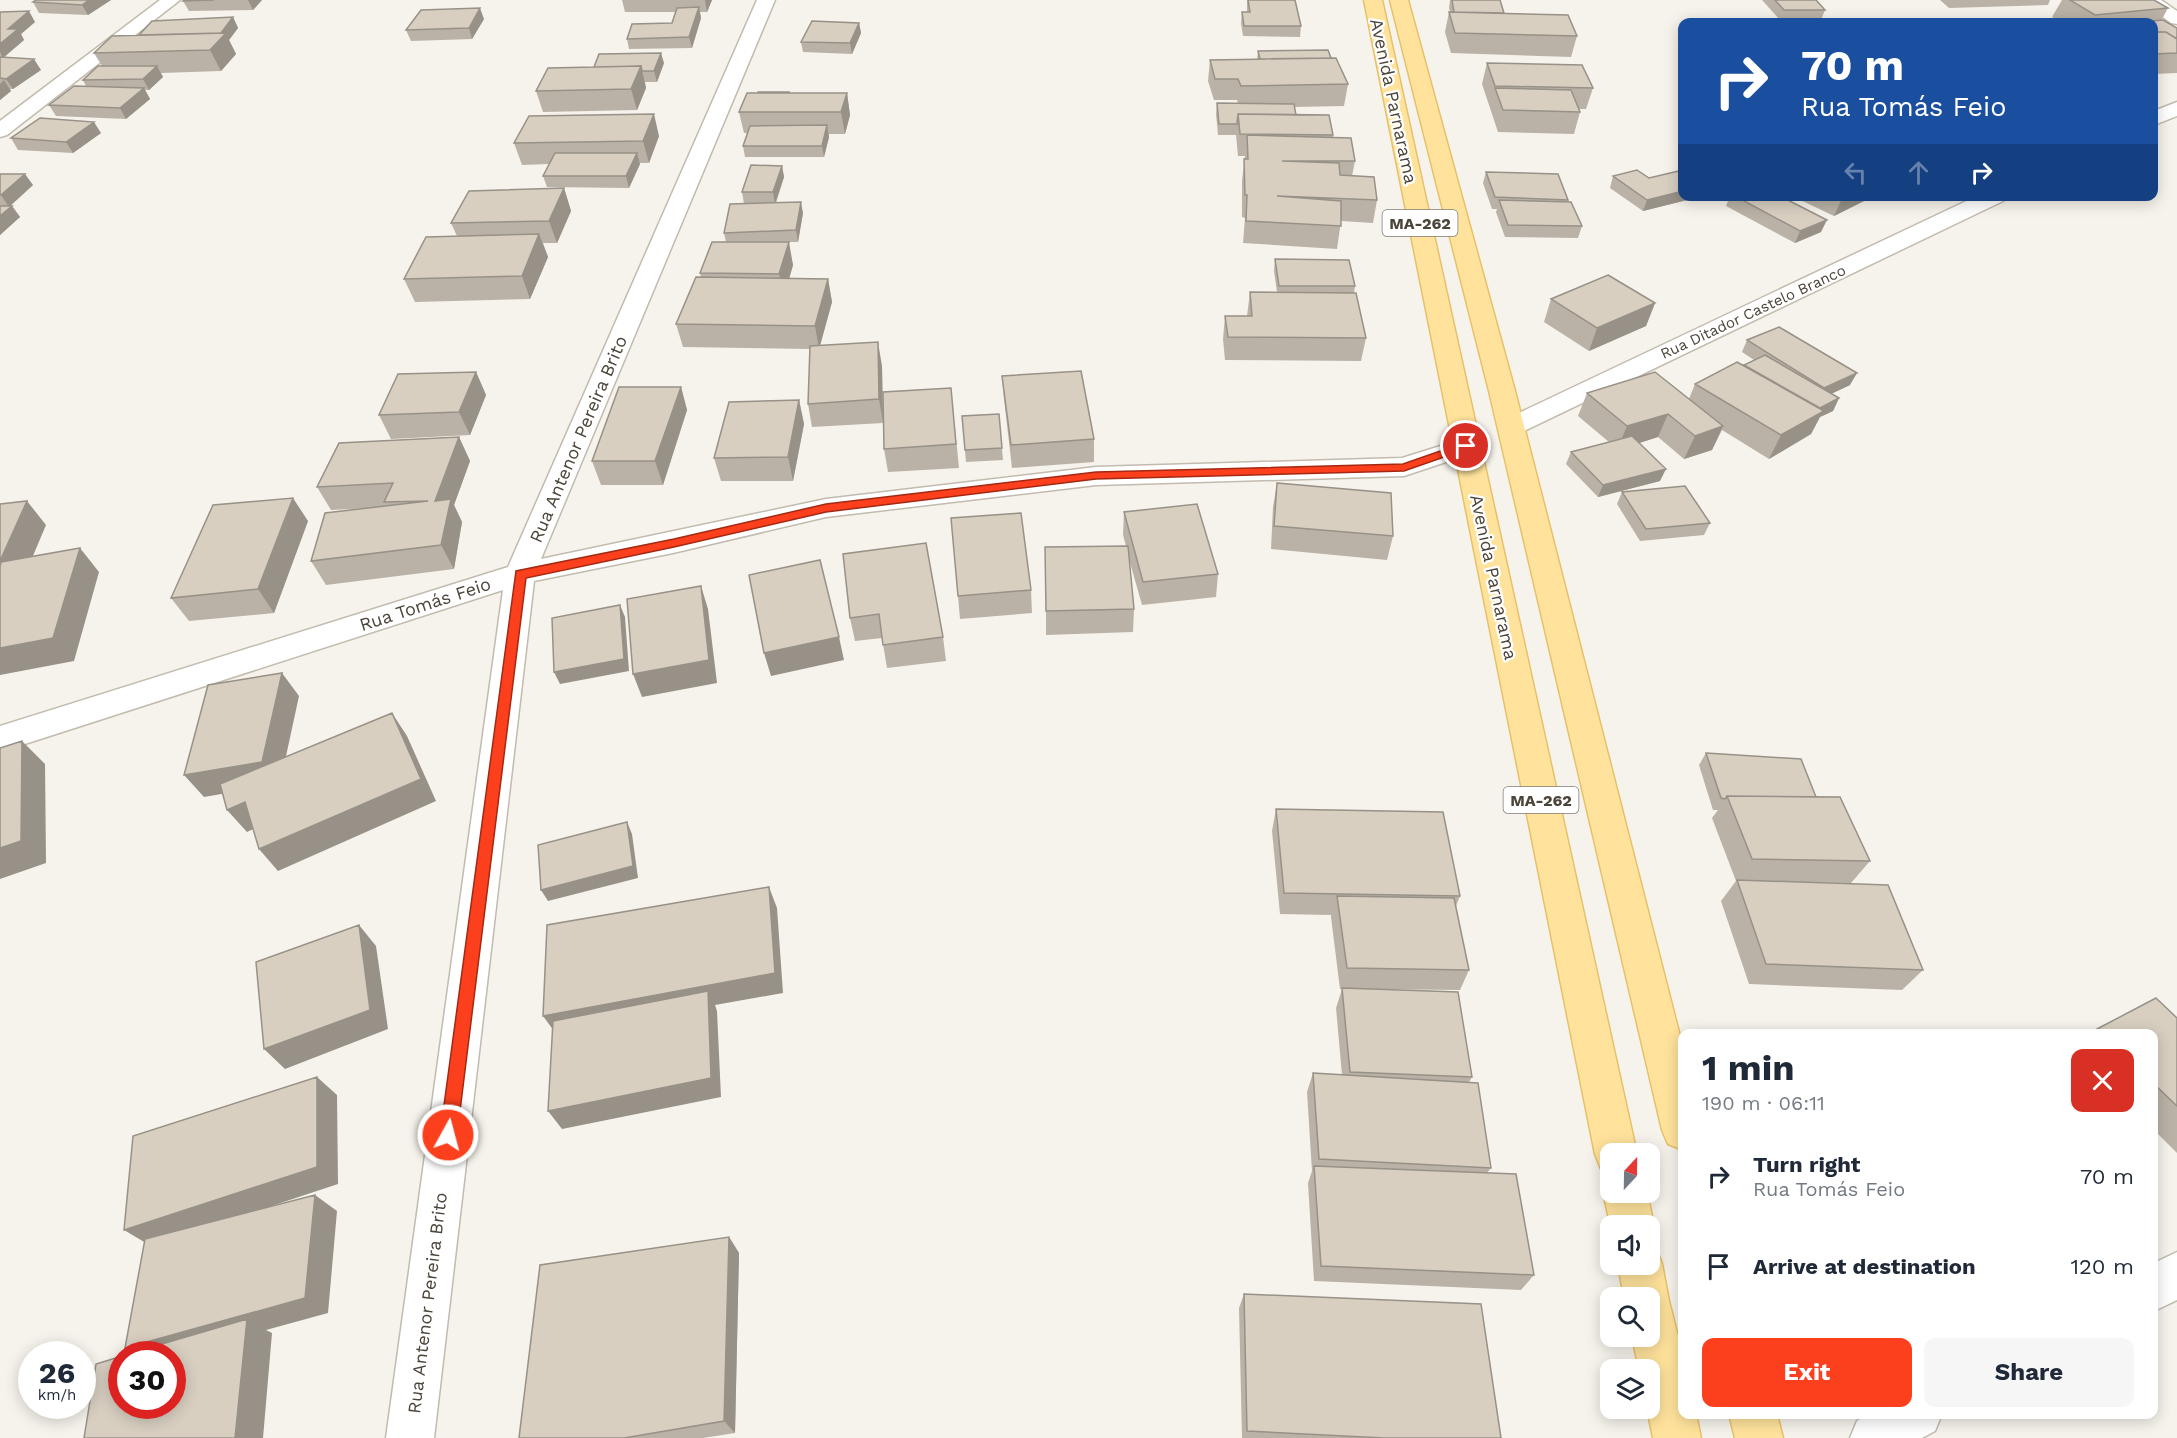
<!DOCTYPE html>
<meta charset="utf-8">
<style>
body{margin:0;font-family:"Work Sans",sans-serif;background:#f6f6f7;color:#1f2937;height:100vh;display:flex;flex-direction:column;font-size:22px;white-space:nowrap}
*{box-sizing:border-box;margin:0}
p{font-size:20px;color:#747a83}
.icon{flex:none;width:33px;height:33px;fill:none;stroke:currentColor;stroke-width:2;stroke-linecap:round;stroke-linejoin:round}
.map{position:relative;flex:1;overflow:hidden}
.side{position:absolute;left:1678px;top:1029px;width:480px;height:390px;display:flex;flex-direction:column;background:#fff;border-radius:12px;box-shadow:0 3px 15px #0003}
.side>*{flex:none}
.guide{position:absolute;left:1678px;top:18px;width:480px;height:183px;border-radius:12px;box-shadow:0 3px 15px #0003;background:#1a4fa0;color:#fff;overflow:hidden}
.needle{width:39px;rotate:22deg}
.buttons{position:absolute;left:1600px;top:1143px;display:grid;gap:12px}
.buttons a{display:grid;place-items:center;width:60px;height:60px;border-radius:12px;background:#fff;box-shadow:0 3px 15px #0003;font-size:30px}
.speed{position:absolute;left:18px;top:1341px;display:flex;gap:12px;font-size:30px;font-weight:700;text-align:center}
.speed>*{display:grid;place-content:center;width:78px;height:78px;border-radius:50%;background:#fff;box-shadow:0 3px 15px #0003;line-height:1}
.speed small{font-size:15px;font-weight:400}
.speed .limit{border:9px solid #d22;background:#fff;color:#111}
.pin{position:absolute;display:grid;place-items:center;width:51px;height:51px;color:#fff;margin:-26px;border:3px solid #fff;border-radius:50%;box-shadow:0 2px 6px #0007}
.me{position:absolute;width:66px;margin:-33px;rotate:7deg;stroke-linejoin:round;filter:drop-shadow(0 0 4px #0008)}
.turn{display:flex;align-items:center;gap:21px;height:126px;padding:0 24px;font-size:27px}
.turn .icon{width:78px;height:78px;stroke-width:2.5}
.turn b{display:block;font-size:42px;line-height:51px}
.lanes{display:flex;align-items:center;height:57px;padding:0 24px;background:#0003;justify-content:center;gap:30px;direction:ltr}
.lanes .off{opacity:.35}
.round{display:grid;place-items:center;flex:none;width:63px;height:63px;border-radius:12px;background:#f6f6f7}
.head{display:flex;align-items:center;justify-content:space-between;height:102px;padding:0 24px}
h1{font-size:36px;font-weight:700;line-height:45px}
.button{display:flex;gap:12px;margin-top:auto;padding:12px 24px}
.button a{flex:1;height:69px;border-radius:12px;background:#fc3f1d;color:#fff;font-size:24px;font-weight:700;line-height:69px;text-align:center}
.button a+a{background:#f6f6f7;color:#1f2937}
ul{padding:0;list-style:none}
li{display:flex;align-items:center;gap:18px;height:90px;padding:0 24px}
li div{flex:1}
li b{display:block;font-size:22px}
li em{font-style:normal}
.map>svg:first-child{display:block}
</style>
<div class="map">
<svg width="2177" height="1438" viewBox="0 0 2177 1438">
<rect width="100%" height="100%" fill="#f6f3ec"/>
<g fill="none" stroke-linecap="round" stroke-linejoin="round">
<defs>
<path id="minor" d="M160 0H180L7 135 0 137V121Z
M757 0H775L541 559 826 499 1096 467 1402 458 1466 438 1476 440 1480 446 1476 452 1404 476 1096 485 826 517 673 553 534 581 434 1438H386L503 590 0 752V726L508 567Z
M2140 0H2161L2177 11V24L2171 23Z
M2177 102V116L2154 125V111Z
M1977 196H2005L2003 201 1520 433 1511 435 1502 433 1498 427 1502 421Z
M2177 1252V1300L2154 1311V1263Z
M1868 1414H1942L1935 1431 1922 1438H1850L1857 1421Z"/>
<path id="primary" d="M1364 0H1382L1637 1154H1611V1173L1601 1169 1595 1154Z
M1390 0H1408L1515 391 1683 1048V1150L1668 1144 1662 1130 1489 391Z
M1611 1176V1192H1647L1654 1226 1650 1236V1226H1611V1228L1603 1192Z
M1650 1246 1656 1248 1662 1264 1669 1301 1683 1356V1414H1696L1701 1438H1653L1647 1408H1650V1370H1639L1632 1336H1650V1298H1624L1618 1264H1650Z
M1729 1414H1777L1783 1438H1735Z"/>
</defs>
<use href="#minor" stroke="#c2bbae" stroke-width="3"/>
<use href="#primary" stroke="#e6c16a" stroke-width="3"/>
<use href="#minor" fill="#fff" fill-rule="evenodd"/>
<use href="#primary" fill="#ffe39c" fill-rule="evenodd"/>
</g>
<path fill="#bab2a6" d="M36 0H120H111L88 15 39 13 33 2Z
M184 0H262L253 10 189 11 183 1Z
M622 0H712L707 12H700L701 18 692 48 629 49 627 39 672 23 676 12H625Z
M1247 0H1295L1301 26 1300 37 1243 36 1241 23 1242 12H1247Z
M1450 0H1500L1504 13 1577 36 1571 57 1451 53 1445 32 1449 12H1450L1449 8Z
M1762 0H1816L1825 10 1821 20H1780Z
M1940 0H2050L2048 5 1949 8Z
M2062 0H2154L2168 8 2161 21 2177 28V73L2154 74V22H2062L2052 17Z
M0 12 35 22 21 34 24 40 4 57 41 70 13 89H10L11 91 0 100Z
M233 17 238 28 229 40 236 54 221 71 161 73 163 77 149 90H145L150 99 126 119 56 116 49 105 86 86 83 80 102 66 94 53 139 35Z
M484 19 472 39 411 41 406 30Z
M859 23 861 33 852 54 803 52 801 42Z
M1258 51 1331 58 1348 84 1344 106 1294 107 1296 115 1333 135V137L1355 161 1352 176 1377 200 1373 223 1341 221 1337 249 1243 243 1245 218 1242 217V181L1245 156H1238L1236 135H1218L1216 114 1217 103H1238L1237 100H1214L1208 81 1210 60 1257 59Z
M664 63 657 82H645L646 88 637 110 543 112 536 91 594 67Z
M1487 63 1593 88 1586 109H1579L1580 112 1574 134 1498 132 1482 84Z
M790 93H847L850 115 845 134H829V137L824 157H745L743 146 747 133H744L739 112Z
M101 133 73 153 18 150 11 138Z
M659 136 649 163H639L640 164 629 188 547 187 543 176 549 164 522 165 514 143Z
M782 166 784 177 776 203 803 213 798 242H787L793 265 789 278 828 279 832 302 820 346 882 366 883 423 812 427 808 404 810 349 683 347 676 324 701 277 700 273 726 242 724 233 744 204 742 192Z
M1486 172 1568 200 1567 202 1582 226 1578 238 1505 237 1496 212 1497 209H1492L1483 183Z
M0 174 33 185 10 206H12L20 217 0 235Z
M1613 176 1649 178 1683 196H1703L1643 211 1610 188Z
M564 188 571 211 557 243H543L548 257 530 299 415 302 404 279 457 236 451 223Z
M1730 196H1780L1821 232 1795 243 1726 206Z
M1792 196H1867L1866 200 1834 216Z
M1275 259 1355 286 1354 293 1366 338 1361 361 1225 360 1223 339 1225 316H1247L1250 292H1277L1274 271Z
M1551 299 1655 303 1646 326 1589 351 1544 322Z
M1747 340 1850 385 1831 394 1839 398 1833 411 1820 417 1811 434 1769 459 1722 430 1712 450 1684 459 1658 437 1639 443 1660 481 1598 497 1566 464 1571 452 1609 442 1578 416 1587 393 1689 399 1695 384 1744 365 1754 360 1742 352Z
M476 372 486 395 470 435 391 439 379 415Z
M1002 376 1094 439V462L1012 468 1004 399Z
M681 387 687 410 663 485H601L592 461Z
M951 388 959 468 888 472 884 449Z
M799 400 804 424 793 481H721L714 458Z
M999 414 1003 460 966 462 962 416Z
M459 437 470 461 454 505 462 522 454 569 326 585 311 561 371 508 331 510 317 487Z
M1277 483 1393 536 1387 560 1271 549 1273 507Z
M1622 492 1710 523 1704 535 1640 541 1617 504Z
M1124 512 1218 574 1216 597 1142 605 1129 559 1134 609 1133 632 1046 635V611L1126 546 1123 535Z
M308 521 274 613 189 621 171 598Z
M843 554 943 637 946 661 887 668 882 638 855 641 850 618Z
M1031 590 1032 613 960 619 958 596Z
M1706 753 1816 797 1870 861 1851 883 1791 882 1923 970 1902 990 1749 984 1721 901 1736 881 1712 818 1718 810H1713L1699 765Z
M1276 809 1460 896 1456 906 1469 970 1460 990 1364 989 1472 1077 1469 1082 1491 1168 1487 1173 1534 1275 1521 1290 1314 1281 1308 1183 1312 1171 1307 1092 1313 1073 1342 1075 1336 1008 1342 989H1340L1331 917V915L1280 914 1272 831Z
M2177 1018V1153L2154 1130V1034H2091L2097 1029Z
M729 1237 739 1253 735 1433 703 1438H519Z
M1244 1294 1501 1438H1242L1239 1308Z"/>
<path fill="#979187" d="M89 0H111L88 15 82 5Z
M248 0H262L253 10Z
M705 0H712L707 12Z
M699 7 701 18 692 48 689 37Z
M480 8 484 19 472 39 469 28Z
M29 11 35 22 21 34 24 40 3 58 0 52V44L8 29Z
M233 17 238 28 229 40 236 54 221 71 210 50 220 34Z
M859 23 861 33 852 54 850 43Z
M661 53 664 63 657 82 654 71Z
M34 59 41 70 13 89 6 79Z
M157 66 163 77 149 90 143 79Z
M641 66 646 88 637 110 631 89Z
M4 80 11 91 0 100V84Z
M144 88 150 99 126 119 120 108Z
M847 93 850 115 845 134 841 112Z
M654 114 659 136 649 163 643 141Z
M94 122 101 133 73 153 66 142Z
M827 125 829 137 824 157 822 146Z
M637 153 640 164 629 188 626 176Z
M782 166 784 177 775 204 773 192Z
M25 174 33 185 9 207 1 195Z
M564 188 571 211 557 243 549 221Z
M1683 191V196H1703L1643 211 1647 200Z
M1843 196H1867L1866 200 1834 216Z
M801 202 803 213 798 242 796 230Z
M12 206 20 217 0 235V216Z
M1827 220 1821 232 1795 243 1800 231Z
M539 234 548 257 530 299 522 276Z
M789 242 793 265 784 297 779 274Z
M828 279 832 302 819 349 815 326Z
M1655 303 1646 326 1589 351 1597 328Z
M878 342 882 366 883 423 879 399Z
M476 372 486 395 470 435 459 412Z
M1857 373 1850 385 1818 400 1824 388Z
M681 387 687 410 663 485 655 461Z
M1839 398 1833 411 1820 417 1811 434 1769 459 1781 435 1808 414Z
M799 400 804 424 793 481 788 457Z
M1668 414 1658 437 1617 450 1627 426Z
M1723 426 1712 450 1684 459 1695 436Z
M459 437 470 461 454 505 462 522 454 569 441 545 435 501Z
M1666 469 1660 481 1598 497 1603 485Z
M293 498 308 521 274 613 258 589Z
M27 501 46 525 0 634V561Z
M80 548 99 572 74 661 0 675V648Z
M701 586 708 609 717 683 642 697 633 674Z
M620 605 625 617 629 671 560 684 554 672Z
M839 637 844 660 771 676 764 653Z
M282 673 299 696 280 784 204 797 184 775Z
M392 713 407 736 436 801 278 871 259 849Z
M22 741 45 764 46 863 0 879V848Z
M245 802 264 824 247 832 227 810Z
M627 822 632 834 638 878 548 901 541 890Z
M769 887 777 908 783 993 715 1005 717 1011 721 1097 562 1129 548 1111 557 1035 543 1016Z
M359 925 376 946 388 1029 285 1069 264 1049Z
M317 1077 337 1095 338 1184 151 1246 124 1230Z
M315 1195 337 1211 328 1313 266 1330 272 1333 263 1438H235L140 1354 125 1348Z
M729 1237 739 1253 735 1433 724 1421Z"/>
<path fill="#d8cfc1" stroke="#979187" stroke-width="1.5" d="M36 0H89L82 5 33 2Z
M184 0H214L183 1Z
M1248 0H1295L1301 26H1244L1242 12H1250Z
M1452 0H1500L1504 13 1454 12Z
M1775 0H1816L1825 10H1784Z
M2070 0H2154L2168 8 2095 15Z
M699 7 689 37 627 39 632 24 672 23 677 8Z
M480 8 469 28 406 30 421 10Z
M29 11 8 29H18L0 44V12Z
M1449 12 1568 15 1577 36 1455 33Z
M233 17 221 33 139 35 152 21Z
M2163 20 2177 28V37L2175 38 2166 32H2154V22H2140Z
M812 21 859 23 850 43 801 42Z
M2154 32H2166L2177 39V53L2154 54Z
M226 33 210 50 94 53 112 36Z
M1328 50 1331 58 1260 59 1258 51Z
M661 53 654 71H642L641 66 594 67 599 54Z
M0 57 34 59 6 79 0 78Z
M1336 58 1348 84 1241 86 1238 79H1215L1210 60Z
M1487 63 1582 65 1593 88 1495 86Z
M98 66H157L143 79 83 80Z
M641 66 631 89 536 91 548 68Z
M74 86 144 88 120 108 49 105Z
M1495 88 1571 90 1580 112 1503 110Z
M758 92H790L758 93Z
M747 93H847L841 112H739Z
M1217 103 1294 104 1296 115 1238 114 1237 124H1219Z
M654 114 643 141 514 143 529 116Z
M1238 114 1329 115 1333 135 1240 134Z
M40 118 94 122 66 142 11 138Z
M827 125 822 146H743L750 126Z
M1247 135 1351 138 1355 161H1282L1339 163 1340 175 1374 177 1377 200 1277 196 1341 201V226L1246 221 1247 195H1245L1244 159H1248Z
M555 153H637L626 176H543Z
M751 165 782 166 773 192H742Z
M1637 170 1649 178 1683 170V191L1647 200 1613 176Z
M1486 172 1558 174 1568 200 1495 197Z
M0 174H25L1 195H0Z
M564 188 549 221 451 223 469 191Z
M1735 196H1780L1827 220 1800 231Z
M1499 200 1571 202 1582 226 1508 225Z
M801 202 796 230 724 233 730 204Z
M0 206H12L0 216Z
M539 234 522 276 404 279 426 237Z
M712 242H789L779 274 700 273Z
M1275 259 1349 260 1355 286H1279Z
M1608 275 1655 303 1597 328 1551 299Z
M696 277 828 279 815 326 676 324Z
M1250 292 1356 293 1366 338 1228 337 1225 316H1252Z
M1779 327 1857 373 1824 388 1747 340Z
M878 342 879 399 808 404 810 346Z
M1765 355 1839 398 1820 408 1744 365Z
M1737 362 1824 411 1781 435 1695 384Z
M1081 371 1094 439 1011 445 1002 376Z
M476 372 459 412 379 415 398 374Z
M1655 372 1723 426 1695 436 1668 414 1627 426 1587 393Z
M619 387H681L655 461H592Z
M951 388 956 444 884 449 883 392Z
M799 400 788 457 714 458 729 402Z
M999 414 1002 448 965 450 962 416Z
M1632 436 1666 469 1603 485 1571 452Z
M459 437 435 501 451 499 441 545 311 561 325 513 428 501 384 502 393 483 317 487 339 443Z
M1277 483 1391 493 1393 536 1274 526Z
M1685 486 1710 523 1646 529 1622 492Z
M293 498 258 589 171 598 213 505Z
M27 501 0 561V504Z
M1197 504 1218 574 1143 582 1124 512Z
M1021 513 1031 590 958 596 951 518Z
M926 543 943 637 883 645 879 614 850 618 843 554Z
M1128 546 1134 609 1046 611 1045 547Z
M80 548 53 638 0 648V566L1 562Z
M820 560 839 637 764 653 749 575Z
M701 586 709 660 633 674 627 599Z
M620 605 624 659 554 672 552 618Z
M282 673 262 762 184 775 208 685Z
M392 713 421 779 259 849 245 802 227 810 220 784Z
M22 741 21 841 0 848V748Z
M1706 753 1801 759 1816 797 1727 796 1725 799 1721 798Z
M1727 796 1840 797 1870 861 1752 859Z
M1276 809 1443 812 1460 896 1284 893Z
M627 822 633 866 541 890 538 845Z
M1737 880 1888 885 1923 970 1766 964Z
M769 887 775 973 543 1016 547 925Z
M1337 896 1454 898 1469 970 1347 968Z
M359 925 370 1010 264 1049 256 962Z
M1342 988 1458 992 1472 1077 1350 1072Z
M708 991 711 1078 548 1111 553 1021Z
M2156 998 2177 1018V1106L2154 1084V1034H2102L2097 1029Z
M1313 1073 1478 1083 1491 1168 1319 1159Z
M317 1077V1167L124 1230 133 1136Z
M1314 1166 1516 1174 1534 1275 1321 1266Z
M315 1195 305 1298 125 1348 145 1239Z
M729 1237 724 1421 624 1438H519L540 1265Z
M1244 1294 1481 1304 1501 1438H1384L1247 1431Z
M247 1319 235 1438H84L96 1364 122 1356V1406H172V1354H128Z"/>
<path fill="#fc3f1d" stroke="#a42913" stroke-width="1.5" d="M1466 442 1470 443V448L1404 471 1096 479 826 512 674 547 526 578 457 1135 455 1141 448 1143 442 1141 440 1135 516 571 674 539 826 504 1096 472 1403 464Z"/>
<g text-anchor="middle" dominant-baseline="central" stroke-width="4.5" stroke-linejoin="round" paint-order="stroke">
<g font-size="15" fill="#4b4439" stroke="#fff">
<text transform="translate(1753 312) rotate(-25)">Rua Ditador Castelo Branco</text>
</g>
<g fill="#fff" stroke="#817c74" stroke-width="1.5">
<rect x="1382.5" y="210" width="75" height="26" rx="4.5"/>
<rect x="1503.5" y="787" width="75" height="26" rx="4.5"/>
</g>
<g font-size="16" font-weight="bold" fill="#4b4439">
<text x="1420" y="223">MA-262</text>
<text x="1541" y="800">MA-262</text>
</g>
<g font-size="18" fill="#4b4439" stroke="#fff">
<text transform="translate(1394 101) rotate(78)">Avenida Parnarama</text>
<text transform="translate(578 439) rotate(-67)">Rua Antenor Pereira Brito</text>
<text transform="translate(1494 577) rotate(78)">Avenida Parnarama</text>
<text transform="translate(425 604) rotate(-18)">Rua Tomás Feio</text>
<text transform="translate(427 1303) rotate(-83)">Rua Antenor Pereira Brito</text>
</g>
</g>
</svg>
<div class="buttons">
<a><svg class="needle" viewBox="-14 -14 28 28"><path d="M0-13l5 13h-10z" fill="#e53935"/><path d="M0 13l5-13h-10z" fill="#747a83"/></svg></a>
<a><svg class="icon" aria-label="sound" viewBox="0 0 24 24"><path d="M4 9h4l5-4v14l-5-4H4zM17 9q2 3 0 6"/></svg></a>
<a><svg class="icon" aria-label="search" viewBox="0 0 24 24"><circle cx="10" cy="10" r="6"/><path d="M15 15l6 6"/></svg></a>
<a><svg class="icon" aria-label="layers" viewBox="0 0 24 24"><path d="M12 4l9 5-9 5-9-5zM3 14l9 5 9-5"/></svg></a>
</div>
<div class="speed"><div>26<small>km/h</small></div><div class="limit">30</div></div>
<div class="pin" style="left:1466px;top:446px;background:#d93025"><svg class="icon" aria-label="arrive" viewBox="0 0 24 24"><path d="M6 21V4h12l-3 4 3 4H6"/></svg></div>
<svg class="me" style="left:448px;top:1135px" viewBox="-20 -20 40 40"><circle r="17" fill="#fc3f1d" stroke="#fff" stroke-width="3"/><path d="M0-11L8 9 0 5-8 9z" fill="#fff"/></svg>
<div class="guide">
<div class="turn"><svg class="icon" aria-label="right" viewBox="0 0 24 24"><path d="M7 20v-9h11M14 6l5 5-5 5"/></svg><div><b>70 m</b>Rua Tomás Feio</div></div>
<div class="lanes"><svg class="icon off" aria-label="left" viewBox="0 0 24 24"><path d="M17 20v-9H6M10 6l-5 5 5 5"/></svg><svg class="icon off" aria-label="ahead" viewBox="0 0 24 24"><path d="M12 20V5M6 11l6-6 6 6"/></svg><svg class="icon" aria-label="right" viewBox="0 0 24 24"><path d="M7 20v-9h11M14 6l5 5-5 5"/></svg></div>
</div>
<section class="side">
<div class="head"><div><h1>1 min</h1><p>190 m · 06:11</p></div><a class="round" style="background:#d93025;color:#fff"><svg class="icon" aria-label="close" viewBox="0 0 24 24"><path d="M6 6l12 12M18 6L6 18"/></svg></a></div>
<ul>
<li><svg class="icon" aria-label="right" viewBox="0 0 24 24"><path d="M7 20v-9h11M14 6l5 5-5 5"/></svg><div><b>Turn right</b><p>Rua Tomás Feio</p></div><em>70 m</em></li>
<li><svg class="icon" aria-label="arrive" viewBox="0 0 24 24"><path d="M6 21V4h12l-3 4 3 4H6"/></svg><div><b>Arrive at destination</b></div><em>120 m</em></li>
</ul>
<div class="button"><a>Exit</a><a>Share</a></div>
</section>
</div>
